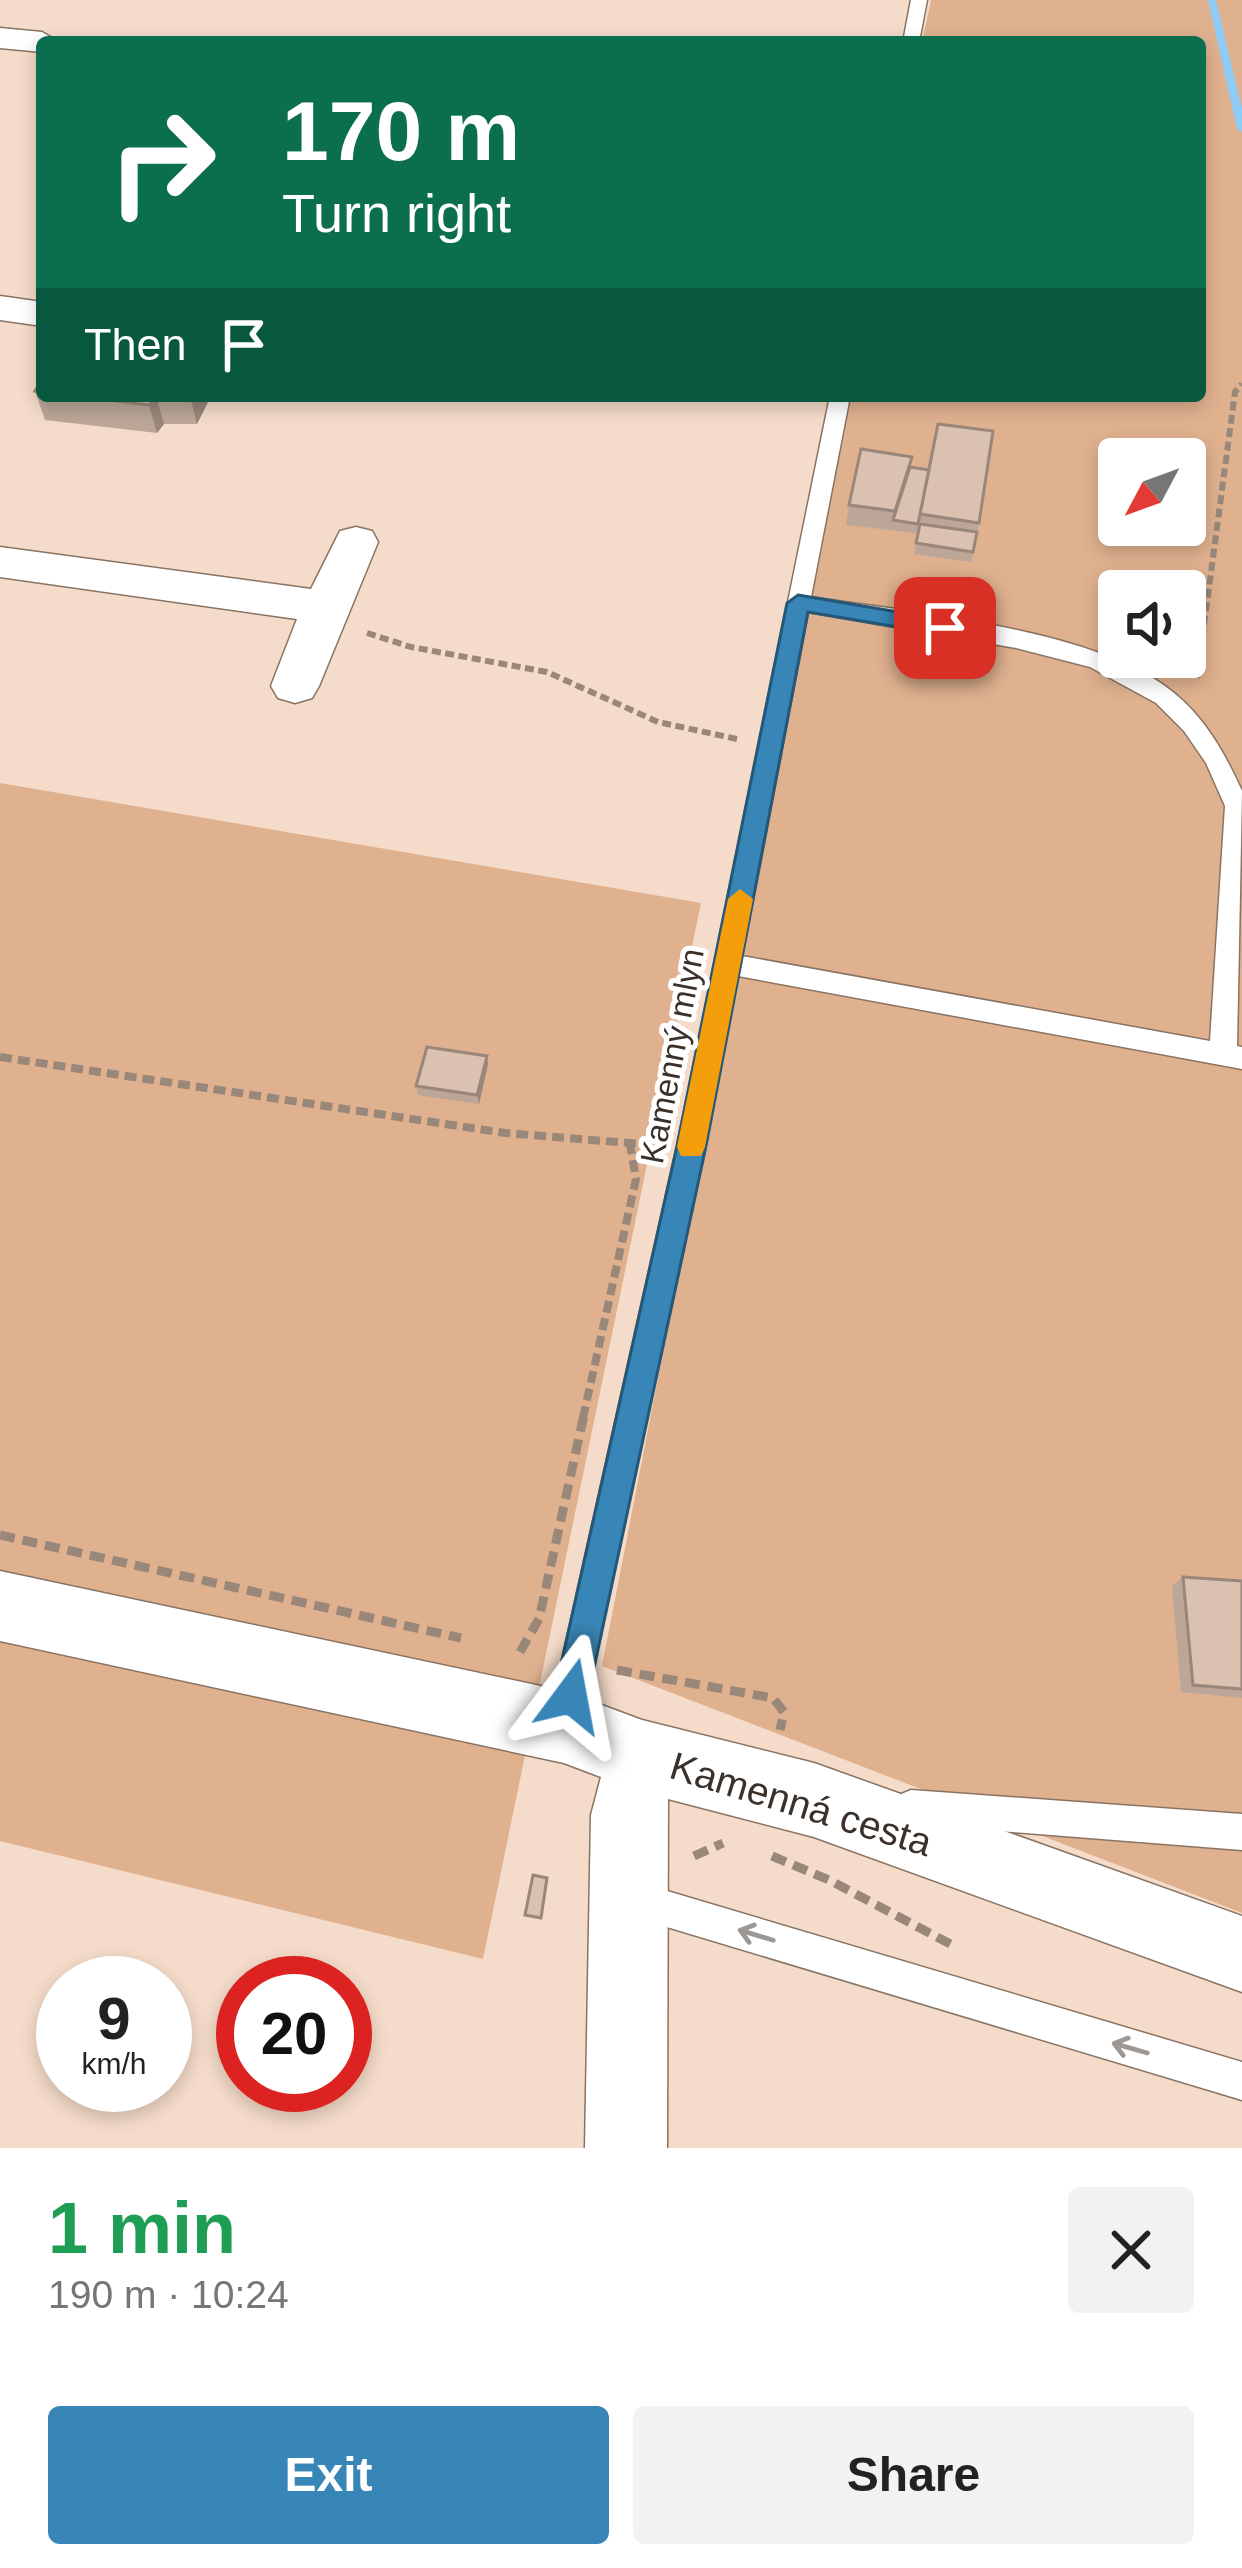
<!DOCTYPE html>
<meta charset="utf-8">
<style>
body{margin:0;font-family:Arial,sans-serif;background:#f2f2f2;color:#222;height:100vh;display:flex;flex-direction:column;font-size:45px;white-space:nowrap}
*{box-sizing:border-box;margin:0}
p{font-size:39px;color:#767676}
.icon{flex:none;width:66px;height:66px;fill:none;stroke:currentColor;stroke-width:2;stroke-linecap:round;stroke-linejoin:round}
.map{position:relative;height:2148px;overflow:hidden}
.details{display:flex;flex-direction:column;background:#fff;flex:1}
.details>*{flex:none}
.banner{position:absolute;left:36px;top:36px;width:1170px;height:366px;border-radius:12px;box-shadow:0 6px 18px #0003;background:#0b6e4f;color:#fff;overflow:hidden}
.needle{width:78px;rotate:229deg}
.fabs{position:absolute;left:1098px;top:438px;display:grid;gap:24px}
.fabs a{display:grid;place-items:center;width:108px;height:108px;border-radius:12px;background:#fff;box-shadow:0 6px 18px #0003;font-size:60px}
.speed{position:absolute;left:36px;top:1956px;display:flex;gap:24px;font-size:60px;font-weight:700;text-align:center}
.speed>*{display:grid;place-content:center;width:156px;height:156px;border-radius:50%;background:#fff;box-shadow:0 6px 18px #0003;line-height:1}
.speed small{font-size:30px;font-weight:400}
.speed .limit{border:18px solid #d22;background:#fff;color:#111}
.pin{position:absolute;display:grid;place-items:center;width:102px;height:102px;color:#fff;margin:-51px;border-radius:24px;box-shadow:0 6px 18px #0006}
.me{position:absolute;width:132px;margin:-66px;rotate:13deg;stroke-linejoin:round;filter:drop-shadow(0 0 9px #0008)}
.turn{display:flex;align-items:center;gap:42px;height:252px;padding:0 48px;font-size:54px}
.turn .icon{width:156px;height:156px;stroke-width:2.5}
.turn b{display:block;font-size:84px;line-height:102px}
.then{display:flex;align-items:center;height:114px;padding:0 48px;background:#0003;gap:24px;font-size:45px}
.round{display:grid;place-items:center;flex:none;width:126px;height:126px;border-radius:12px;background:#f2f2f2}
.summary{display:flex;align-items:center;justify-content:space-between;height:204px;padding:0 48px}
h1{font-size:72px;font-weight:700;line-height:90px;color:#1e9e55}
.button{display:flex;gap:24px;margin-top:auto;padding:24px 48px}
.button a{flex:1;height:138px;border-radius:12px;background:#3886b8;color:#fff;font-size:48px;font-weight:700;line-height:138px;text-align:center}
.button a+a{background:#f2f2f2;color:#222}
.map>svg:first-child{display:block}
</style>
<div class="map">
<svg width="1242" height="2148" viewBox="0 0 1242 2148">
<rect width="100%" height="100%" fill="#f5dbc9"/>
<path fill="#e0b18f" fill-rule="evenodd" d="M931 0H1242V1913L602 1666 849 396H1200V42H922ZM1119 459H1185V525H1119ZM1119 591H1185V657H1119Z
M0 783 701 903 483 1959 0 1841Z"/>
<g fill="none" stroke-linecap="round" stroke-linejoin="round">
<path fill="#8ecbf6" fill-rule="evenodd" d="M1208 0H1216L1242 109V132L1237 129Z"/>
<defs>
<path id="lane" d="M911 0H927L919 42H903Z
M830 396H850L811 597C911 613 1097 628 1174 693 1206 719 1225 754 1242 791L1237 1046 1242 1047V1069L738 976 581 1727 576 1739 564 1744 552 1739 547 1727 677 1146ZM808 612 1016 648 1090 667 1156 703 1184 731 1206 763 1225 806 1210 1041 742 956Z
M911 1790 1242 1814V1850L911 1824 899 1819 894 1807 899 1795Z
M637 1882 1242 2062V2100L637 1918 624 1913 619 1900 624 1887Z"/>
<path id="street" d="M0 28 42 32 59 42H42V52L0 48Z
M0 296 42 302V326L0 320Z
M356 527 372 531 378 542 319 686 312 698 295 703 278 698 271 686 297 619 0 577V547L311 589 340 531Z
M0 1571 564 1691 642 1720 814 1763 1242 1916V1992L814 1837 668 1799 667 2148H585L591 1815 601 1777 564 1763 0 1641Z"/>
</defs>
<use href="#lane" stroke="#897362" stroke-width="3"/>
<use href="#street" stroke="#897362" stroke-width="3"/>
<path stroke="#99877a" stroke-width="6" stroke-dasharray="9 4.5" stroke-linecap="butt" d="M367 633 411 647 547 672 658 722 737 739
M1197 678 1235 392 1242 384"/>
<path stroke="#99877a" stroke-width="8" stroke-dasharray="12 6" stroke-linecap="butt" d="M0 1057 505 1133 654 1145
M583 1418 636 1179 630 1144"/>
<path stroke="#99877a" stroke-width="9" stroke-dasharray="15 8" stroke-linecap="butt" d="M0 1535 461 1638
M520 1652 539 1619 584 1415
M617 1670 773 1698 784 1712 780 1730
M694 1856 723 1843
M772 1856 829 1880 952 1945"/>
<use href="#lane" fill="#fff" fill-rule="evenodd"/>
<use href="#street" fill="#fff" fill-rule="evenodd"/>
</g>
<path fill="#bba697" d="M42 379V396H208L209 400 197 424H164L157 433 45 420 35 391Z
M912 457 910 467 979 523 971 562 914 554 918 534 916 533 846 525 849 505Z
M488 1064 479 1104 418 1095 416 1086Z
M1183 1577 1242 1581V1698L1181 1692 1172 1586Z"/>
<path fill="#99877b" d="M156 396 164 424 157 433 149 405Z
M190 396H208L209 400 197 424Z
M487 1056 488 1064 479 1104 477 1095Z"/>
<path fill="#dac1b0" stroke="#99877b" stroke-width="3" d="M42 379V392L35 391Z
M76 396H155L149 405Z
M938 424 993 431 979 523 920 514Z
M861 449 912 457 895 511 849 505Z
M910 467 929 470 918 524 893 520Z
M920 524 977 532 973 552 916 543Z
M427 1047 487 1056 477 1095 416 1086Z
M1183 1577 1242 1581V1689L1193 1685Z
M533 1875 547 1878 541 1918 525 1915Z"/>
<defs><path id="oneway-shaft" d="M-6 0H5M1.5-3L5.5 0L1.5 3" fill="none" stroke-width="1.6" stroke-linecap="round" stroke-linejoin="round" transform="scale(3)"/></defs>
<g stroke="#9d9894">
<use href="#oneway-shaft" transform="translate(756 1935) rotate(-163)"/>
<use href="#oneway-shaft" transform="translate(1130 2048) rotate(-164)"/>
</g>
<path fill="#3886b8" stroke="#245778" stroke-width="3" d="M798 595 945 620 956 628 945 635 808 612 706 1146 588 1696 583 1708 571 1713 559 1708 554 1696 677 1146 787 603Z"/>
<path fill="#f59e0b" d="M740 889 753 899 705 1147 701 1156H681L677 1147 728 899Z"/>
<g text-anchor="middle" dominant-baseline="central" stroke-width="10" stroke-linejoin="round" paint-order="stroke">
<g font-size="33" fill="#3b312a" stroke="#fff">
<text transform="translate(672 1056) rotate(-79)">Kamenný mlyn</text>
</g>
<g font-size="39" fill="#3b312a" stroke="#fff">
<text transform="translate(801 1804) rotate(17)">Kamenná cesta</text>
</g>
</g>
</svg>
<div class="fabs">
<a><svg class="needle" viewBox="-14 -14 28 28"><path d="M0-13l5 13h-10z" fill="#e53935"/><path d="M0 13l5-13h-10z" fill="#767676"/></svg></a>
<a><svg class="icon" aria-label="sound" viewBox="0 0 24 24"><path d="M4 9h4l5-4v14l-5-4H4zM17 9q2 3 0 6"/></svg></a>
</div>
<div class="speed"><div>9<small>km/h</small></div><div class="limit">20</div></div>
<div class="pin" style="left:945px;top:628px;background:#d93025"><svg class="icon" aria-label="arrive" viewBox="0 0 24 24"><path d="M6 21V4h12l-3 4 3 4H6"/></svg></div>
<svg class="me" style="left:571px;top:1696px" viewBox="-20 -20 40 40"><path d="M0-17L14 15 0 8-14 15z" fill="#3886b8" stroke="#fff" stroke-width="4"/></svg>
<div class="banner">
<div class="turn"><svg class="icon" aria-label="right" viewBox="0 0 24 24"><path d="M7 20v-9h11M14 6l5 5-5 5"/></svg><div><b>170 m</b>Turn right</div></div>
<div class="then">Then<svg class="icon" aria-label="arrive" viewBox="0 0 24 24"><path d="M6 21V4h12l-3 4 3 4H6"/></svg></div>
</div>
</div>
<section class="details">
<div class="summary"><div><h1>1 min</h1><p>190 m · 10:24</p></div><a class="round"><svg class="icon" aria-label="close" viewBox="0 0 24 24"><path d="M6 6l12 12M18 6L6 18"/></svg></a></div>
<div class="button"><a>Exit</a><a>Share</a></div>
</section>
